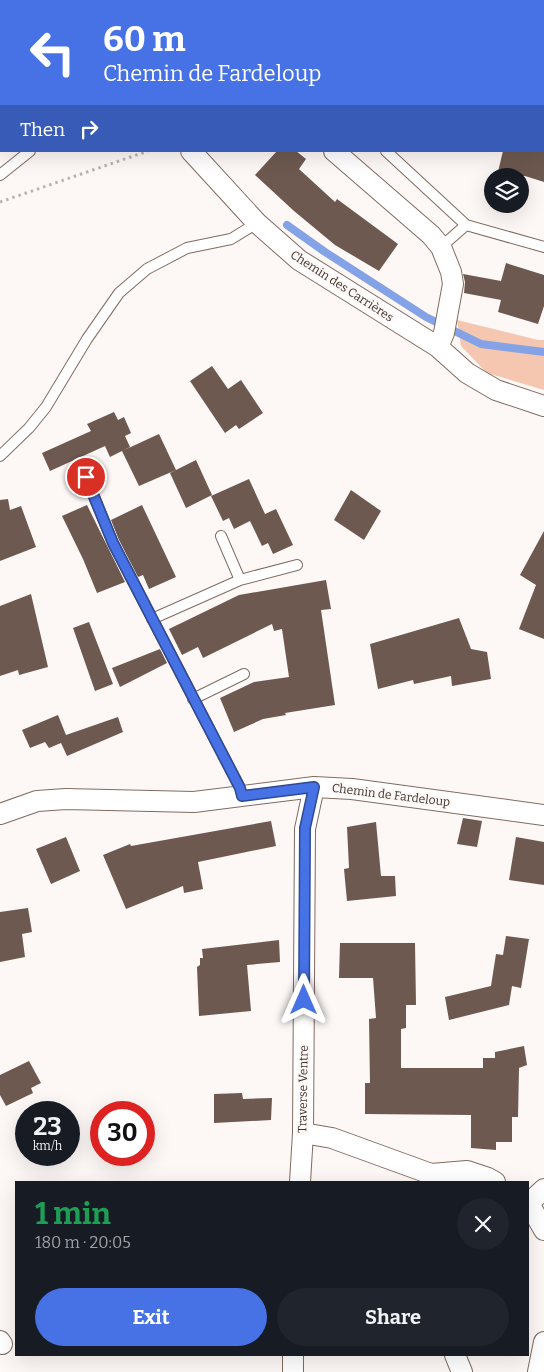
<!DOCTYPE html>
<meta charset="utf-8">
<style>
body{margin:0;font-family:Bitter,serif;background:#20242c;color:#f1f3f6;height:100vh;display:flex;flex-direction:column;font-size:19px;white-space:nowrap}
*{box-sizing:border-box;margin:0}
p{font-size:16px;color:#9ea1a6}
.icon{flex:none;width:28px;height:28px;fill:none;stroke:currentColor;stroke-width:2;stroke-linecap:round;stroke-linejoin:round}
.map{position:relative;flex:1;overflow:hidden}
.panel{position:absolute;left:15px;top:1181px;width:514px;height:175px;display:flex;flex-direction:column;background:#171b24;border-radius:0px;box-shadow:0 5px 20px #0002}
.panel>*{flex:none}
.banner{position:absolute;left:0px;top:0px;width:545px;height:152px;box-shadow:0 5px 20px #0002;background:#4772e5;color:#fff;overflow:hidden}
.controls{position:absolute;left:484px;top:168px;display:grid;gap:10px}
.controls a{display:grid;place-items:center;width:45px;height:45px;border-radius:50%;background:#171b24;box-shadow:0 5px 20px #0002;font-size:25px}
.speed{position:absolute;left:15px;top:1101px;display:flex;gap:10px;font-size:25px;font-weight:700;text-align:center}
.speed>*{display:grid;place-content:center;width:65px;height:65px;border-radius:50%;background:#171b24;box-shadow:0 5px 20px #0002;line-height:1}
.speed small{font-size:12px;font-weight:400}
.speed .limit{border:8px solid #d22;background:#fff;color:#111}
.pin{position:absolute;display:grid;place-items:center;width:42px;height:42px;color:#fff;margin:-21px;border:2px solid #fff;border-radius:50%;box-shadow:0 1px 5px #0007}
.me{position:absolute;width:55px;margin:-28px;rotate:0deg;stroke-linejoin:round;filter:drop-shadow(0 0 4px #0008)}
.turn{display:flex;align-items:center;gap:18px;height:105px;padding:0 20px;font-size:22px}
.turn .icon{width:65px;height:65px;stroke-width:2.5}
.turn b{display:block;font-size:35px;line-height:42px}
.then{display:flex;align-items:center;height:48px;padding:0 20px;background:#0003;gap:10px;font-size:19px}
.round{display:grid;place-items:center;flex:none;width:52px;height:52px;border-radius:26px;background:#20242c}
.head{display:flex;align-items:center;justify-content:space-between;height:85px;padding:0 20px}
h1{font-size:30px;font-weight:700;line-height:38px;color:#1e9e55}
.cta{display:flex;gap:10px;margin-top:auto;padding:10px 20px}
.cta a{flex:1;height:58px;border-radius:30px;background:#4772e5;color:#fff;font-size:20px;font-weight:700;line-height:58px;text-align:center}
.cta a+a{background:#20242c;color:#f1f3f6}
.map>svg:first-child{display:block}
</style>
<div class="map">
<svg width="544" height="1372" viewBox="0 0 544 1372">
<rect width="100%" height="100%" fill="#fdf8f6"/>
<path fill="#f5c6b0" d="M457 320 538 340H544V390L487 373 461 346Z"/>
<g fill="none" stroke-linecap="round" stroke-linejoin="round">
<path stroke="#84a2e6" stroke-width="8" d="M287 225 325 252 426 317 481 344 544 352"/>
</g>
<path fill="#6d594f" d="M277 151H296L306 159 299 169 335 202 337 199 398 244 379 271 335 245 294 211 255 175Z
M503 151H544V182L525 176H497Z
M506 263 544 275V306L538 324 498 312 501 300 464 293 465 282 463 274 501 281Z
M212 366 228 389 241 380 263 413 239 429 236 425 225 433 190 381Z
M114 412 118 420 124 417 131 433 125 436 130 447 110 457 105 446 50 471 42 453 91 431 87 424Z
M159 434 176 470 139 486 122 451Z
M196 460 212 495 186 508 170 473Z
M249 479 265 514 276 509 293 545 273 554 268 543 262 546 250 521 234 529 229 518 223 521 211 496Z
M351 490 381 511 364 540 334 520Z
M8 499 10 510 21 506 36 547 0 561V500Z
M87 505 125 582 97 593 83 559 62 516Z
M142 505 176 577 149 589 143 575 138 577 119 540 111 520Z
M544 531V639L519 629 536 585 520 575Z
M326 580 331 609 321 610 335 705 285 713 286 715 263 719 234 732 220 698 254 682 289 677 282 629 274 631 272 624 203 658 198 647 182 655 169 629 239 595Z
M31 594 48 667 19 675 18 670 0 676V606Z
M459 618 471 649 487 652 491 679 452 686 451 676 414 684 413 680 378 689 370 644Z
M89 622 113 684 95 691 73 628Z
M160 649 167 663 120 687 112 668Z
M58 715 66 735 118 717 123 732 67 756 61 743 49 748 45 742 30 748 22 730Z
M463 818 482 821 477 847 457 844Z
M271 821 276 846 198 862 203 889 184 893 183 886 126 909 103 855 130 844 131 846Z
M376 822 381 876H395L396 896 347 901 344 869 349 868 347 827Z
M66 837 80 871 51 884 36 849Z
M516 837 544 842V885L509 880Z
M28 908 32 932 22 934 25 957 0 962V912Z
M506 936 529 939 521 988 512 986 509 1005 449 1020 445 997 491 986 496 954 503 955Z
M279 940 280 962 247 965 251 1011 199 1016 197 967 200 965V958H203L202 949Z
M340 943H415L416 1005H406V1028L401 1029V1068H483V1058H495V1052L524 1046 527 1065 519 1068 518 1117H512V1142H496V1150L471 1148V1115L365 1114V1083H370L369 1019 376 1018 373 978H339Z
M29 1061 41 1083 31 1088 33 1093 6 1106 0 1095V1075Z
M242 1093 243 1099 272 1098 271 1120 214 1123V1094Z"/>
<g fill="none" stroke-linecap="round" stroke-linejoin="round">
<defs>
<path id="lane" d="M0 0H16
M338 1 339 0
M0 70H1
M386 151 466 225 544 247
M0 175 30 151
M441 247 466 225
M0 456 29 428 46 407 87 339 119 293 147 269 187 248 231 239 257 223
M86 477 113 543 240 788 242 796
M221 536 240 580
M152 619 240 580 297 565
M193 699 244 674"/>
<path id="street" d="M15 0 17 1
M210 0 211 1
M191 151 257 223 299 260 438 347 467 373 496 390 544 406
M334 151 431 235 441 247 451 272 453 284 444 333 438 347
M0 814 37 801 66 799 194 802 314 787 352 789 544 815
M303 1133 332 1138 431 1174 467 1171 488 1178 495 1182
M300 1182 303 1133 305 829 314 787
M528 1202 544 1230
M529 1203 544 1189
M0 1341 2 1344
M455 1355 462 1372
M293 1372V1355
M538 1372 544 1342"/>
</defs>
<use href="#lane" stroke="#816b61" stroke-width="12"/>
<use href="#street" stroke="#816b61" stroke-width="22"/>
<path stroke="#bab4b1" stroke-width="3" stroke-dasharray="2.5 4" stroke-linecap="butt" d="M0 202 148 151"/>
<use href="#lane" stroke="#fff" stroke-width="10"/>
<use href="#street" stroke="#fff" stroke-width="20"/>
</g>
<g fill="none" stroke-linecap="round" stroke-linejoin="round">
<defs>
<path id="route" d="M86 477 113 543 240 788 242 796 314 787 305 828 304 1000"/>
</defs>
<use href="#route" stroke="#2e4a95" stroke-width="12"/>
<use href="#route" stroke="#4772e5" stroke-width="9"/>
</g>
<g text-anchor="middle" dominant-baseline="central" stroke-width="5" stroke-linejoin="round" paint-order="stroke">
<g font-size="12" fill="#3c332e" stroke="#fdf8f6">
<text transform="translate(342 286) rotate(33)">Chemin des Carrières</text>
<text transform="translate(391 795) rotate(7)">Chemin de Fardeloup</text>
<text transform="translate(303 1089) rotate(-89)">Traverse Ventre</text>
</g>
</g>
</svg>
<div class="controls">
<a><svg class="icon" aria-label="layers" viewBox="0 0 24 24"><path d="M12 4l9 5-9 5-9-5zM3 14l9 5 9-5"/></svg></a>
</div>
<div class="speed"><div>23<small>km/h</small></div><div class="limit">30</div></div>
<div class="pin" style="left:86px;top:477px;background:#d93025"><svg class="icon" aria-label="arrive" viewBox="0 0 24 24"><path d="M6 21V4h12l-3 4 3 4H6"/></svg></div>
<svg class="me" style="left:304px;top:1000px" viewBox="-20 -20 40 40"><path d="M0-17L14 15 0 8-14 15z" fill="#4772e5" stroke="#fff" stroke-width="4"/></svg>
<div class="banner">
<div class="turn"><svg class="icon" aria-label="left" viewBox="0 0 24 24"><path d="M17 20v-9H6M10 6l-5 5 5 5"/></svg><div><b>60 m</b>Chemin de Fardeloup</div></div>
<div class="then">Then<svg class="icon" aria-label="right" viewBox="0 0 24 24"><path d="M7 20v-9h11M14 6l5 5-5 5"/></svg></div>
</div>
<section class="panel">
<div class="head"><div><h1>1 min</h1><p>180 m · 20:05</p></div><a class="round"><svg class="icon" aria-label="close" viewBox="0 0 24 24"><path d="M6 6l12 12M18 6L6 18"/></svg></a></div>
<div class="cta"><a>Exit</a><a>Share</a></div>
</section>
</div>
